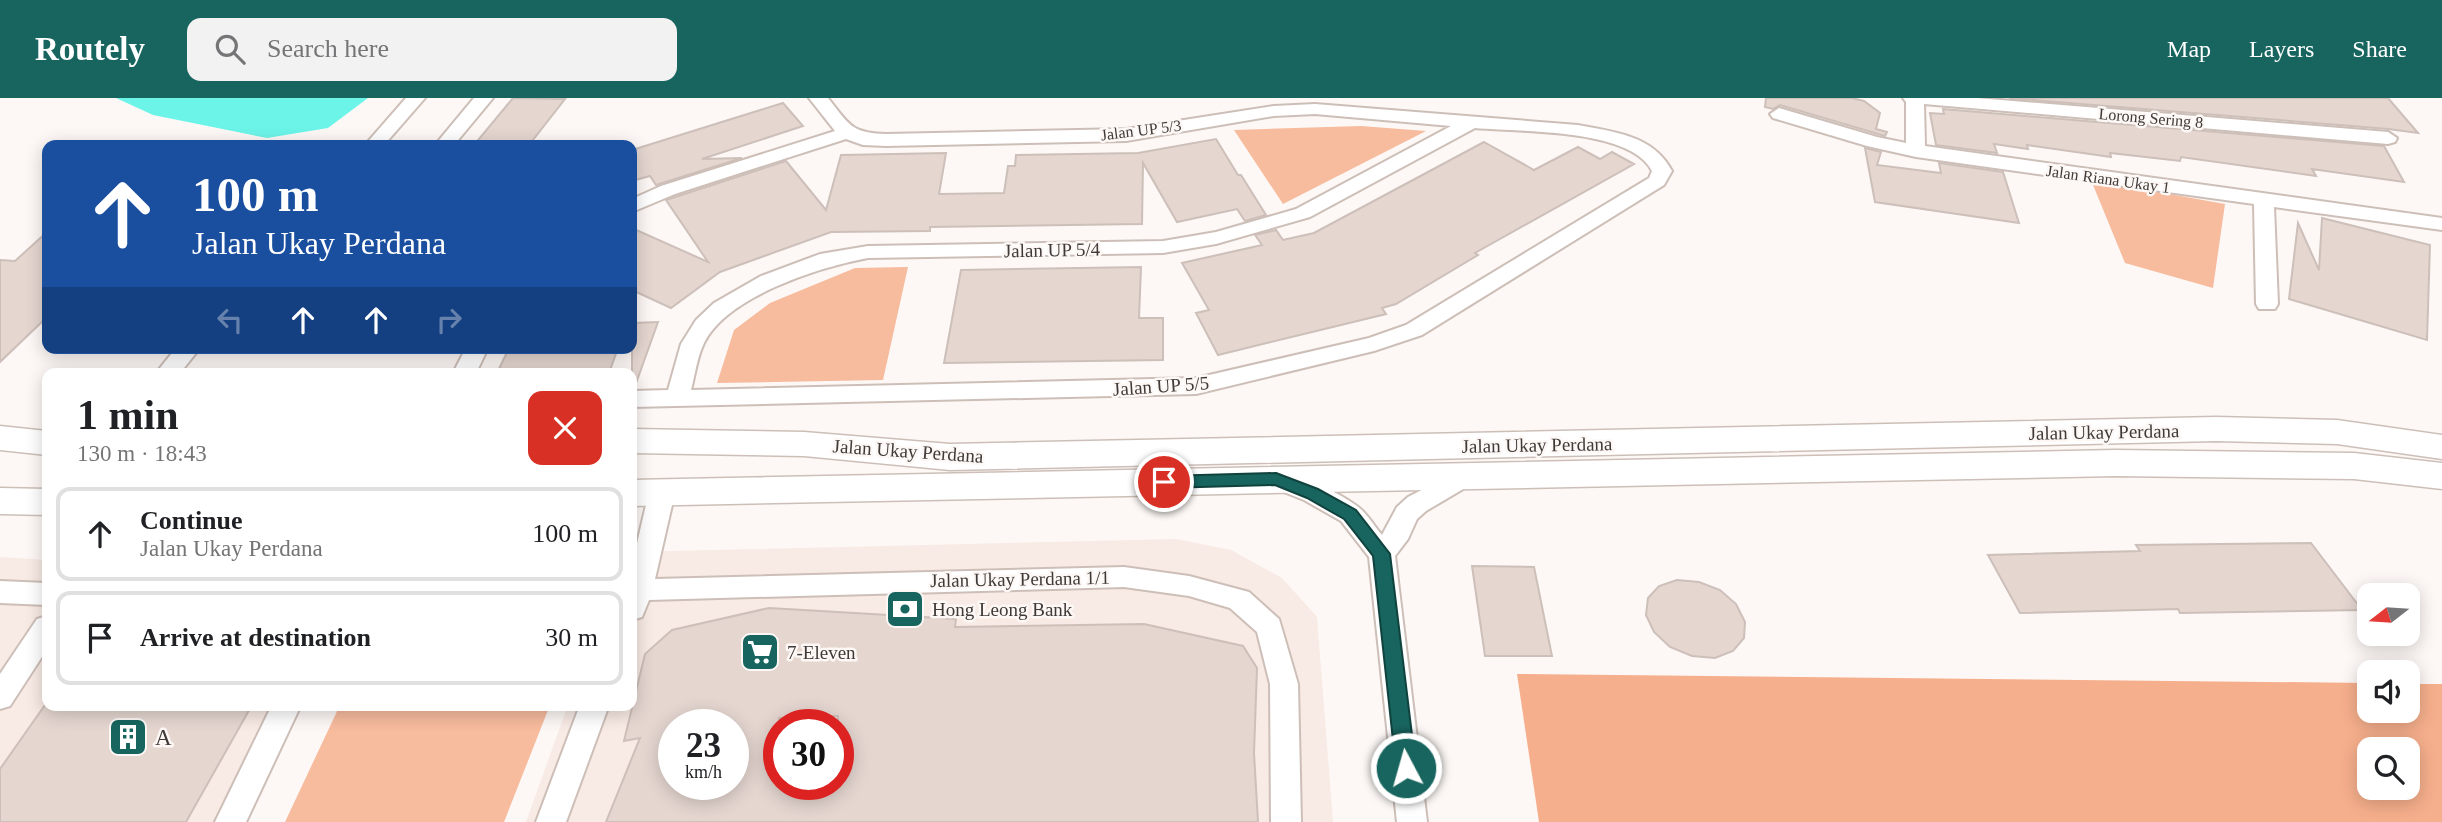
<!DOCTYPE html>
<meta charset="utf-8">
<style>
body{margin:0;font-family:"Times New Roman",serif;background:#f2f2f2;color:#202124;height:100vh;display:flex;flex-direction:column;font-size:26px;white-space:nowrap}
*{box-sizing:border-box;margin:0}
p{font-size:23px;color:#757577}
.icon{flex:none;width:38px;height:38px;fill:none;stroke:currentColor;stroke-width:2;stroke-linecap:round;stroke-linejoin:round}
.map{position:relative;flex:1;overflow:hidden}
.sheet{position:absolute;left:42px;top:270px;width:595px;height:343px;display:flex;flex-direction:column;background:#fff;border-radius:14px;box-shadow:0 4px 18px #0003}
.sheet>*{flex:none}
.top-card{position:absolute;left:42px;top:42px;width:595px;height:214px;border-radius:14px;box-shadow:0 4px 18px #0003;background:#1a4fa0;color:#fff;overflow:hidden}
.needle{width:46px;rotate:253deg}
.controls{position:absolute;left:2357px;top:485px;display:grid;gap:14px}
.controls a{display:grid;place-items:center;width:63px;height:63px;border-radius:14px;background:#fff;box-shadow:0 4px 18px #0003;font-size:35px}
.speed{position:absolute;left:658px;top:611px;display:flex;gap:14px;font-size:35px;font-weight:700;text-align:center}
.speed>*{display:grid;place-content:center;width:91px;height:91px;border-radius:50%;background:#fff;box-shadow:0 4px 18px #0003;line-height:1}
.speed small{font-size:18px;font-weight:400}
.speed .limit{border:10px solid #d22;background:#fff;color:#111}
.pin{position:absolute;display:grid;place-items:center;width:60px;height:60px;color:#fff;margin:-30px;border:4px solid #fff;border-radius:50%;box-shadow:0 2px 7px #0007}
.me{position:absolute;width:77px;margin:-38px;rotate:354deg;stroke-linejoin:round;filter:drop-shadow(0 0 5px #0008)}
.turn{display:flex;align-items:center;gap:24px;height:147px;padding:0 35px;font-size:32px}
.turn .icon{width:91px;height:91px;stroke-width:2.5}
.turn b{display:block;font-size:49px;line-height:60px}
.lanes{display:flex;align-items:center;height:66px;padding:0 35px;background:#0003;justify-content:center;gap:35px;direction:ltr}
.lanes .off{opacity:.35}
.round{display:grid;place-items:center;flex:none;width:74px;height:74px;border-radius:14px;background:#f2f2f2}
.overview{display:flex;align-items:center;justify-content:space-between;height:119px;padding:0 35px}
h1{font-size:42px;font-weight:600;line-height:52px}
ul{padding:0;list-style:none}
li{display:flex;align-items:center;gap:21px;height:94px;margin:0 14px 10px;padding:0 21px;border:4px solid #e0e0e0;border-radius:14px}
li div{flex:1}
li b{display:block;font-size:26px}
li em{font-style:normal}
header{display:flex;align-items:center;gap:42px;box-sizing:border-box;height:98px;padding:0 35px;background:#18655f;color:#fff}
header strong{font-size:33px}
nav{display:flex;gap:38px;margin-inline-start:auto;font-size:24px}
.search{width:490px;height:63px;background:#f2f2f2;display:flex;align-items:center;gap:18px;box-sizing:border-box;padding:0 24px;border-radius:14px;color:#757577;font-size:26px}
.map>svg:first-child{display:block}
</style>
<header>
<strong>Routely</strong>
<div class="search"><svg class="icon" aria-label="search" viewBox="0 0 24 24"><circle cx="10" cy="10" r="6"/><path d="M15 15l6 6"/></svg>Search here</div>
<nav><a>Map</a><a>Layers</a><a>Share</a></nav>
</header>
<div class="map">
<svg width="2442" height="724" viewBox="0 0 2442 724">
<rect width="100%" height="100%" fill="#fdf8f5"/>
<path fill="#f8eae4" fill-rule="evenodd" d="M1176 441 1231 452 1282 480 1317 519 1333 724H526L568 607H632V454ZM674 626H733V686H674ZM779 626H838V686H779Z
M0 459 47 462V607H277L218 724H0Z"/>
<path fill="#f7bb9e" d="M1361 28 1426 33 1283 106 1234 32Z
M2091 82 2225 106 2213 190 2125 165Z
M908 169 883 282 717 285 734 232 770 205 855 170Z
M340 607H550L504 724H285Z"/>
<path fill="#f6af8c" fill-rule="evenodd" d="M1517 576 2369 585 2370 612H2408V586H2442V724H1539ZM2370 651H2408V690H2370Z"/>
<path fill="#6cf4e9" d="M116 0H368L328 30 267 40 153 17Z"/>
<path fill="#e5d6d0" stroke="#cdbfb9" stroke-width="2" fill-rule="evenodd" d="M513 0 565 1 529 47H474Z
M1766 0H1852L1864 3 1880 15 1876 31 1887 34 1885 38 1780 7 1773 11 1765 9Z
M2009 0H2388L2418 35 2388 31Z
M783 5 803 28 702 61 742 60 656 87 650 78 632 83V52Z
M1943 11 2384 48 2404 84 2312 71 2316 78 2181 59 2180 63 2110 55 2111 59 2027 47 2028 51 1994 46 1997 55 1936 47 1930 15 1944 16Z
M1216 41 1238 77H1241L1266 117 1245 123 1237 111 1177 124 1143 65 1142 126 930 129V133L831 134 720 174 671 210 632 192V130L708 164 666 102 786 63 826 112 841 57 946 55 939 96 1004 95 1008 68H1015L1016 57 1138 55Z
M1484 44 1534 72 1578 49 1600 61 1612 54 1634 66 1475 155 1478 157 1396 206 1382 210 1386 216 1218 257 1196 215 1209 212 1182 165 1262 147 1255 137 1276 132 1283 142 1314 135Z
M1865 50 1881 54 1877 67 1941 75 1939 65 2003 74 2019 125 1875 104Z
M2322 120 2430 147 2427 242 2289 201 2298 125 2319 172Z
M47 134V219L0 264V162L15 163Z
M1141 169 1139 220H1163V262L944 265 961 172Z
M658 224 635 288H632V225Z
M509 250H618L609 275H497Z
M2311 445 2362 512 2180 515 2178 511 2020 515 1988 457 2140 453 2136 447Z
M1472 468 1534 469 1552 558H1485Z
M1677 482 1699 484 1720 492 1736 506 1745 524 1744 540 1733 553 1715 560 1692 558 1670 549 1654 534 1646 517 1648 500 1659 488Z
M769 510 956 521 955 529 1144 526 1243 548 1257 570 1254 655 1258 724H606L640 640 624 643 645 556 672 532ZM838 618V686H779V620ZM674 626H733V686H674Z
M45 607H252L186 724H0V671Z"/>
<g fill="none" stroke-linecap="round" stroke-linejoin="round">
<defs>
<path id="street" d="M406 0H425L384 47H365Z
M474 0H493L454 47H435Z
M809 0H828C849 26 850 35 886 36L1126 31 1274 8 1315 6 1578 27C1614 34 1653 37 1672 73L1664 87 1422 237 1374 253 1196 296 632 309V293L668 292 681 246 696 222 714 205 761 178 820 156 868 148 1163 143 1216 134 1296 111 1451 28 1315 16 1274 18 1126 43 886 48 863 47 846 41 675 96 632 114V101L661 88 835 33ZM1475 30C1518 34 1631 30 1652 73L1649 80 1406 227 1369 240 1196 280 691 292C695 277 697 259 704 245 727 198 820 169 868 160L1163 155 1216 146 1310 119Z
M1903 0H1977L2388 34 2397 40 2395 44 2388 46 1924 6 1925 48 2442 120V132L2274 109 2278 206 2275 211H2259L2256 206 2254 106 1916 59 1867 48 1773 20 1770 16 1779 10 1877 39 1906 45V4Z
M176 250H200L180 275H156Z
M466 250H488L476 275H453Z
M1466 369 1475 372 1478 378 1475 384 1426 413 1417 421 1408 441 1395 458 1427 724H1397L1369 459 1341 423 1304 402 1271 389 1268 383 1271 377C1292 370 1339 395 1357 408 1367 415 1374 428 1382 437L1397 409 1408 399Z
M662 385 671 387 675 394 655 481 1124 469 1189 478 1249 494 1279 521 1298 586 1301 724H1271L1270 586 1257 534 1230 510 1189 498 1124 489 649 502 642 519 632 522V467L649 394 653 387Z
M0 483 47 485V507L0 505Z
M47 518V551L10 608 0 611V576L37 521Z
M272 607H301L246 724H215Z
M580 607H609L566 724H536Z"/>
<path id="secondary" d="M2216 319 2337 322 2442 337V361L2337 346 2216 343 950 372 804 358 632 355V331L804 334 950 346Z
M0 328 47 333V357L0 352Z
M2116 352 2354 355 2442 365V391L2354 381 2116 378 632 408V382Z
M0 390 47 391V417L0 416Z"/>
</defs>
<use href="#street" stroke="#cdbfb8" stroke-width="4"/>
<use href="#secondary" stroke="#cdbfb8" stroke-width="3"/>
<use href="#street" fill="#fff" fill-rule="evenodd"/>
<use href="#secondary" fill="#fff" fill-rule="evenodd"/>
</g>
<path fill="#18655f" stroke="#10423e" stroke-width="2" d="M1276 375 1318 391 1356 412 1390 456 1416 670 1413 676 1406 679 1399 676 1396 670 1373 458 1344 421 1307 400 1275 387 1164 390 1156 384 1164 378Z"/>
<defs>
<symbol id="bank-square" viewBox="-11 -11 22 22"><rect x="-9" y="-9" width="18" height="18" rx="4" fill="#18655f" stroke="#fdf8f5"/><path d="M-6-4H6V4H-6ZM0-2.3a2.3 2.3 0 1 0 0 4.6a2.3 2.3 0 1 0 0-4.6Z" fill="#fff"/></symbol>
<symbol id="supermarket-square" viewBox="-11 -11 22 22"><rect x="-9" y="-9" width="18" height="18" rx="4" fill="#18655f" stroke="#fdf8f5"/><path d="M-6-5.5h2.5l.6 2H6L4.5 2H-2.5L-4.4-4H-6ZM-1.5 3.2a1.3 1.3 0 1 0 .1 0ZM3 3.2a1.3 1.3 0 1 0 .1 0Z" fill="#fff"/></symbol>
<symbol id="building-square" viewBox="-11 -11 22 22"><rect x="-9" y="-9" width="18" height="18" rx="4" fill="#18655f" stroke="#fdf8f5"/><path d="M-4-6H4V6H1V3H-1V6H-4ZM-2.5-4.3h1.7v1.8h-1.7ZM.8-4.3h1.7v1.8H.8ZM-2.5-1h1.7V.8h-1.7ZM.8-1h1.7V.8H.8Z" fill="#fff"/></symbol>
</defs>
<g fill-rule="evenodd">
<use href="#bank-square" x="883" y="489" width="44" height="44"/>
<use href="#supermarket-square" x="738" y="532" width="44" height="44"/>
<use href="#building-square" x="106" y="617" width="44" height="44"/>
</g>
<g text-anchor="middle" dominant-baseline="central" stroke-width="5" stroke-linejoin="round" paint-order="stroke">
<g font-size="16" fill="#3f3a37" stroke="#fdf8f5">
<text transform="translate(2151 20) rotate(5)">Lorong Sering 8</text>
<text transform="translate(1141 32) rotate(-7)">Jalan UP 5/3</text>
<text transform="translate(2108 81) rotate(8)">Jalan Riana Ukay 1</text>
</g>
<g font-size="19" fill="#3f3a37" stroke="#fdf8f5">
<text transform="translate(1052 152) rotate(-1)">Jalan UP 5/4</text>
<text transform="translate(1161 288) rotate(-4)">Jalan UP 5/5</text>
<text transform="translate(2104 334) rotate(-1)">Jalan Ukay Perdana</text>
<text transform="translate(1537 347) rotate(-1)">Jalan Ukay Perdana</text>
<text transform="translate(908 353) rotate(4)">Jalan Ukay Perdana</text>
<text transform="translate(1020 481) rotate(-1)">Jalan Ukay Perdana 1/1</text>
</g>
<g font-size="19" fill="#3f3a37" stroke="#fdf8f5" text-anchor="start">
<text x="932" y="511">Hong Leong Bank</text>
<text x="787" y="554">7-Eleven</text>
</g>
<g font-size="23" fill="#3f3a37" stroke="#fdf8f5" text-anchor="start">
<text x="155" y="639">A</text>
</g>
</g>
</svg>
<div class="controls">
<a><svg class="needle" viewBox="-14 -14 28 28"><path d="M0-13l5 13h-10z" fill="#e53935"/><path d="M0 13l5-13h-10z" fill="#757577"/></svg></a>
<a><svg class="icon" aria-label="sound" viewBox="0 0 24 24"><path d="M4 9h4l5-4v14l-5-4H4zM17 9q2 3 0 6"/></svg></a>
<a><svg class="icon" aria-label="search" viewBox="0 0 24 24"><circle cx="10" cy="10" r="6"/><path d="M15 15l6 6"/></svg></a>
</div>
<div class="speed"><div>23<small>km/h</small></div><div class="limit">30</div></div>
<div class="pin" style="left:1164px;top:384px;background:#d93025"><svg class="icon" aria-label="arrive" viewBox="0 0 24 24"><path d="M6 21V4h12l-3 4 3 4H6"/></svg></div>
<svg class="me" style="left:1406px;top:670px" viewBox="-20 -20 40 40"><circle r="17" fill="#18655f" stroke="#fff" stroke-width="3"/><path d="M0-11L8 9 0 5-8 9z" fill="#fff"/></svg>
<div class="top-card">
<div class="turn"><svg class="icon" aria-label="ahead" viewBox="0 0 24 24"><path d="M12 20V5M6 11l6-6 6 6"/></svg><div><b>100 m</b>Jalan Ukay Perdana</div></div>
<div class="lanes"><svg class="icon off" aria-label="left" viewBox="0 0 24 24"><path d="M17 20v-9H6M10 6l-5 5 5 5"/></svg><svg class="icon" aria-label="ahead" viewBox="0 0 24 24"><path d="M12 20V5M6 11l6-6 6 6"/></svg><svg class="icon" aria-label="ahead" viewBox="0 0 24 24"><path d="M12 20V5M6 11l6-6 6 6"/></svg><svg class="icon off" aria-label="right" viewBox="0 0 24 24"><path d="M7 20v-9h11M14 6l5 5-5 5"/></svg></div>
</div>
<section class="sheet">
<div class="overview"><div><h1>1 min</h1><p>130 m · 18:43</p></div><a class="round" style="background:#d93025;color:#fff"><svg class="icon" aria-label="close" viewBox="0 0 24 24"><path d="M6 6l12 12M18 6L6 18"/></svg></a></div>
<ul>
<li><svg class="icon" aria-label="ahead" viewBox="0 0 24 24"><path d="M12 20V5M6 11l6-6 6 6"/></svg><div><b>Continue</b><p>Jalan Ukay Perdana</p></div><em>100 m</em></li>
<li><svg class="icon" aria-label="arrive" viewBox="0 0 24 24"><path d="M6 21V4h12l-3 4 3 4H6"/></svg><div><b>Arrive at destination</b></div><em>30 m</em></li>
</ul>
</section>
</div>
